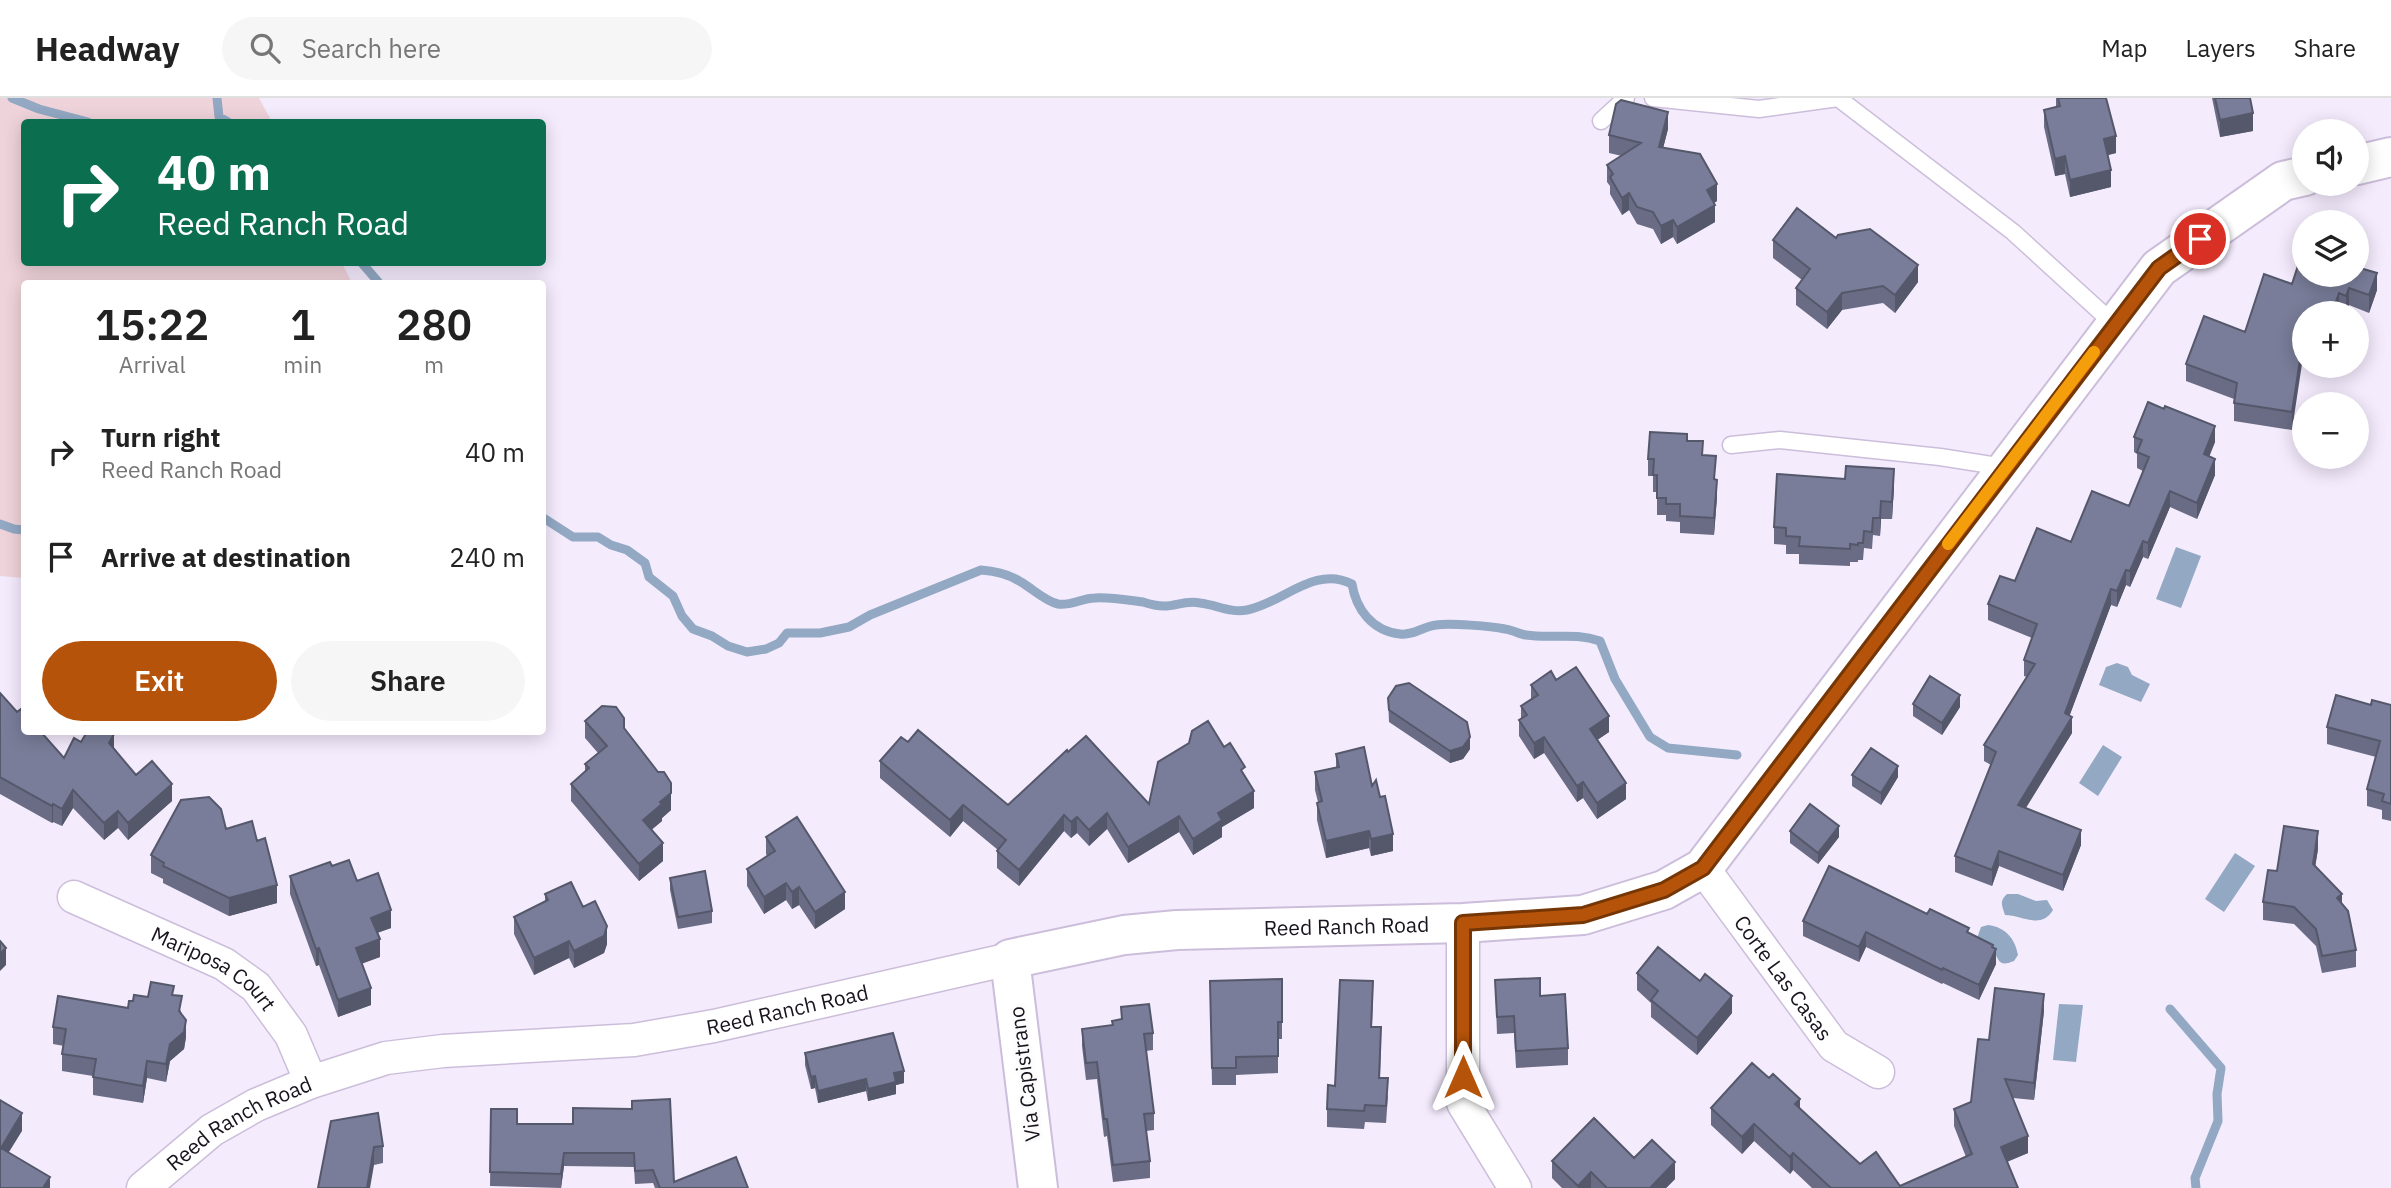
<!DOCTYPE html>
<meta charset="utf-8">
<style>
body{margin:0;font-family:"IBM Plex Sans",sans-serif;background:#f6f6f6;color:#222;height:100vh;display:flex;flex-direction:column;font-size:26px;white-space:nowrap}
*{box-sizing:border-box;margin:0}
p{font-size:23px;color:#767676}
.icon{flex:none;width:38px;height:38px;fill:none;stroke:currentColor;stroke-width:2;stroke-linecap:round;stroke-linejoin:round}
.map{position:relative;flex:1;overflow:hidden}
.side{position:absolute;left:21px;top:182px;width:525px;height:455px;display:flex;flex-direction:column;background:#fff;border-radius:7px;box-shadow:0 4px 18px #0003}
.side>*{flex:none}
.hud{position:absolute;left:21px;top:21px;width:525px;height:147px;border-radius:7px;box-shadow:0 4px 18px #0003;background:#0b6e4f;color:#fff;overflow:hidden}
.buttons{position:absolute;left:2292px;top:21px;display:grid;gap:14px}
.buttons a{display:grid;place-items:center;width:77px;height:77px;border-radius:50%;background:#fff;box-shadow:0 4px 18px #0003;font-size:35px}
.pin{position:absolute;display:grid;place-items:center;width:60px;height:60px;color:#fff;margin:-30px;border:4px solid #fff;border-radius:50%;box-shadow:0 2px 7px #0007}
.me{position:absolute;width:77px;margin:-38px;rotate:0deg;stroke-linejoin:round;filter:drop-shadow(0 0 5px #0008)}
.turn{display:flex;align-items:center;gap:24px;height:147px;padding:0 21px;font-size:32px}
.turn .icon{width:91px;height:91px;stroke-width:2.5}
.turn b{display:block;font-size:49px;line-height:60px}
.eta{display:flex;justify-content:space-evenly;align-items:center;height:119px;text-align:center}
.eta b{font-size:42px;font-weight:600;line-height:49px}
.cta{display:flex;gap:14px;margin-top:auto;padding:14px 21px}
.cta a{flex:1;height:80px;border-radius:42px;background:#b45309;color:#fff;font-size:28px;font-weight:600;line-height:80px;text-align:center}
.cta a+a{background:#f6f6f6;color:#222}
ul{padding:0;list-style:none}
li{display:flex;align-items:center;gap:21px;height:105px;padding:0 21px}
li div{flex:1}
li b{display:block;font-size:26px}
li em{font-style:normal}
header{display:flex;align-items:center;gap:42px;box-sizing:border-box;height:98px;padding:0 35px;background:#fff;border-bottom:2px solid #e0e0e0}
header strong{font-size:33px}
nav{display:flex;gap:38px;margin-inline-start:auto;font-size:24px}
.search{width:490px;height:63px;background:#f6f6f6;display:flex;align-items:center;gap:18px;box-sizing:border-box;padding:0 24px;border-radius:38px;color:#767676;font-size:26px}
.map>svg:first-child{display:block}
</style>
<header>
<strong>Headway</strong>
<div class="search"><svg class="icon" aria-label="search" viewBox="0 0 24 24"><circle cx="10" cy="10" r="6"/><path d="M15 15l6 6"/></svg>Search here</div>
<nav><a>Map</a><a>Layers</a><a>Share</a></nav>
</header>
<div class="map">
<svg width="2391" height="1090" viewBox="0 0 2391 1090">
<rect width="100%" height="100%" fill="#f4ebfd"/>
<path fill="#efd3da" d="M0 0H259L272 24H24V164L342 165 352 185 24 186V480L0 478Z"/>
<path fill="#92a8c3" d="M2176 449 2201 458 2181 510 2156 501Z
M2117 565 2128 569 2132 577 2150 586 2141 604 2099 587 2106 569Z
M2103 647 2122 659 2098 698 2079 685Z
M2235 755 2255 768 2224 814 2205 801Z
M2007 796H2018L2036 803 2047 802 2053 812C2041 832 2022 817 2005 817 2002 808 1999 803 2007 796Z
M1988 827C2005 829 2015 840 2018 857L2014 863C1997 870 2000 861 1992 851 1988 847 1982 843 1977 840L1981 829Z
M2059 906 2083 907 2076 964 2053 962Z"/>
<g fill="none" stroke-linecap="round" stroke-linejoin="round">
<path stroke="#92a8c3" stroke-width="9" d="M12 0 39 11 88 24
M217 0 219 19 228 24
M361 164 380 186
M542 419 573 439H598L611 447 627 452 645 465 649 479 673 498 682 518 693 531 712 538 728 548 747 554 766 551 779 545 787 535H820L849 529 870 517 981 472C995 473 1009 476 1021 484 1033 491 1045 503 1058 506 1071 508 1082 500 1095 500 1110 499 1127 502 1143 504 1149 506 1157 508 1164 508 1177 508 1185 502 1200 505 1217 507 1230 515 1247 512 1283 505 1314 467 1352 486 1356 511 1372 533 1400 536 1413 538 1424 528 1436 527 1450 525 1491 528 1505 531 1513 532 1519 536 1526 537 1552 541 1574 534 1600 543L1615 581 1650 639 1668 650 1737 657
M0 426 14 431 24 432
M2170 911 2221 970 2217 996 2218 1023 2195 1080 2196 1090"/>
<defs>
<path id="lane" d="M1653 0 1759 11 1838 0 2013 134 2115 227
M1601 23 1626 0
M1731 347 1780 342 1940 359 2004 369"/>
<g id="street">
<path id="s1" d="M1703 770 1834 948 1878 974"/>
<path id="s2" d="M74 799 224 866 256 889 291 937 311 984"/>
<path d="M1463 825V1005L1515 1090"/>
<path id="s3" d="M143 1090 212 1032 256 1007 311 984 386 960 443 953 634 942 714 928 1010 861"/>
</g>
<g id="secondary">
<path d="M2357 67 2391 59"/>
<path id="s4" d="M1038 1090 1010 861 1124 837 1177 832 1463 825 1583 817 1664 792 1703 770 2159 170 2283 83 2305 78"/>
</g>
</defs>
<use href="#lane" stroke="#ccbeda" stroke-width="19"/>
<use href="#street" stroke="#ccbeda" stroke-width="35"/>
<use href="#secondary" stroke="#ccbeda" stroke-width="42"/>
<use href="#lane" stroke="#fff" stroke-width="16"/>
<use href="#street" stroke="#fff" stroke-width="32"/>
<use href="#secondary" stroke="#fff" stroke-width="38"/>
</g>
<path fill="#696c84" d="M2056 0H2106L2116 55 2108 57 2111 89 2070 99 2065 76 2055 78 2044 29V12L2056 9Z
M2212 0H2250L2253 33 2220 39Z
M1668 31 1663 50 1717 103 1714 105 1715 124 1677 146 1673 139 1661 146 1653 131 1637 126 1629 112 1622 117 1610 96V88L1607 84V67L1622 58 1609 55V37Z
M1836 140 1918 184 1895 215 1883 205 1842 212 1827 231 1796 207V190L1802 182 1773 160V142Z
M2358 169 2377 192 2369 215 2349 207 2346 215 2339 212 2338 215H2305L2292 332 2234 323V301L2186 283V266L2245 234 2292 186Z
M2134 339 2215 344 2209 358 2215 377 2197 421 2170 409 2148 461 2143 459 2130 489 2126 487 2117 509 2111 507 2069 618 2072 635 2026 710 2081 747 2063 793 1999 768 1992 788 1955 774V758L1991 667 1984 663V647L2027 579 2024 578V562L2032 540 1988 522V506L2015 483 2129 408 2143 373 2137 370V356L2134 354Z
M1687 343 1703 357 1715 381 1717 399 1714 437 1680 435V424L1666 423V417H1657V394H1653V378H1648V361Z
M1894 388 1892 421H1881L1880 438 1873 437 1872 451 1864 450 1863 462H1858V464H1850V468L1799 466V456H1786V447L1774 446V429Z
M1556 582 1609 634 1597 642 1626 701 1597 721 1583 700 1577 704 1544 655 1534 661 1519 638V622L1521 621V608L1531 601V587Z
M0 595 17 614 64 660 81 644 114 650 136 677 172 703 128 742 118 730 104 742 73 710 62 728 53 724 52 725 0 696Z
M1388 600 1470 651 1463 661 1450 665 1389 624Z
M1913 606 1960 609 1942 637 1913 618Z
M2371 607H2391V723L2382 721V712L2367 708V691L2376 659 2327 646V629Z
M585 623 624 630 671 712 662 720V723L651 732 663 763 639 783 571 703V686L585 674V666L598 655 585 640Z
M908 644 1008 707 1149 706 1224 649 1245 679 1254 710 1222 729V739L1193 757 1179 734 1128 765 1107 731 1089 748 1077 735 1071 740 1064 733 1019 788 997 770V753L998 752 963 723 950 739 880 680V663Z
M1336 656 1372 688 1393 753 1371 758 1369 750 1326 760 1317 722V705L1318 704 1315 692V674L1336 669Z
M1852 677 1898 679 1881 707 1852 688Z
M226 731 257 743 277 805 229 818 163 785V781L151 775V757Z
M1790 733 1839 739 1818 766 1790 745Z
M766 739 845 811 815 831 799 807 792 811 786 802 764 816 747 788V771L767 758 766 756Z
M2318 751 2315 768 2342 806 2356 852V869L2322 875 2316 848 2294 826 2263 822V804L2277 773Z
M332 768 357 783 391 830 377 835 380 859 362 865 371 907 338 919 319 867 316 868 290 796V778Z
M670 780 712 813V825L678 831 670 792Z
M545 796 583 809 607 846 604 855 574 870 569 860 534 877 514 836V819L545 804Z
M1927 816 1969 835 1993 849 1996 866 1979 902 1943 885 1942 886 1866 849 1859 864 1803 838V823Z
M1637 875 1732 915 1697 957 1651 919V905L1637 892Z
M1282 881V941H1278V975L1236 977V987H1212L1210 883Z
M1495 882 1540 898 1568 950V967L1516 970 1514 935 1497 936Z
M174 897 182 916 186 939 184 951 170 963 166 984 147 980 143 1005 93 997V978L62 973V956L64 948 53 946V929L128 910 133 903 148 899Z
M1373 901 1372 929 1381 947 1380 980 1388 998 1386 1025 1365 1024 1364 1031 1327 1029V1011L1335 988Z
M1121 909 1153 935V952L1146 953 1154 1015V1032L1146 1033 1150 1063V1080L1113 1084 1107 1038 1104 1039 1097 981 1086 982 1082 948V931L1112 927V923L1121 921Z
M2044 913 2034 1002 2013 1000 2028 1055 2007 1064 2018 1090H1812L1793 1072 1790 1076 1754 1043 1742 1056 1711 1027V1010L1800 1011 1860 1066 1900 1088 1966 1059 1954 1028V1011L1971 1004 1989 942Z
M805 955 904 985 896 987V996L868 1003 866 993 818 1005 815 990 811 991 805 967Z
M573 1010 674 1084 748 1090H655L653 1085 635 1086 634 1069 564 1068 561 1090 490 1088 491 1011 517 1026H573Z
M331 1023 383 1048V1065L374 1067Z
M1634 1060 1675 1081 1666 1090H1562L1552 1080V1063Z"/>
<path fill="#55586b" d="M1668 14V31L1659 66V49Z
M2253 15V33L2220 39V22Z
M2116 38V55L2104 58V41Z
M2065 58V76L2055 78V61Z
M2111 72V89L2070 99V82Z
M1717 86V103L1707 109V92Z
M1629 95V112L1622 117V100Z
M1715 107V124L1677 146V129Z
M1673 122V139L1661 146V128Z
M1918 167V184L1895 215V197Z
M2377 175V192L2369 215V197Z
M2349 190V207L2346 215V198Z
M1842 195V212L1827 231V214Z
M2339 195V212L2338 215H2332Z
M2305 229V246L2292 332V314Z
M2215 328V344L2204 372V356Z
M2215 361V377L2197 421V405Z
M1894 371V388L1892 421V404Z
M1717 382V399L1714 437V420Z
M2170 393V409L2148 461V445Z
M1881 403V421L1880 438V420Z
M2143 443V459L2130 489V473Z
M2126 472V487L2117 509V493Z
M2111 491V507L2065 630V615Z
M1960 597V609L1942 637V625Z
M1609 618V634L1590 647V631Z
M2072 619V635L2018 722V707Z
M114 636V653L109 645Z
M1470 639V651L1463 661 1450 665V653Z
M1544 639V655L1534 661V645Z
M1898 668V679L1881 707V695Z
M1583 684V700L1577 704V688Z
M671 685V712L662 720V723L643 739V722L660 704Z
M1626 685V701L1597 721V705Z
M172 686V703L128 742V725Z
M73 692V710L62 728V711Z
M1254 693V710L1222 729V739L1193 757V741L1218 715Z
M53 706V724L52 725V708Z
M963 707V723L950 739V722Z
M118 713V730L104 742V725Z
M1107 715V731L1089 748V732Z
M1064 717V733L1019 788V772Z
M1179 718V734L1128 765V749Z
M1077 719V735L1071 740V724Z
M1839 728V739L1818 766V755Z
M2081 732V747L2063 793V777Z
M1369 733V750L1326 760V743Z
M2318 733V751L2313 783V766Z
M1393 736V753L1371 758V741Z
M663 745V763L639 783V766Z
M1999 753V768L1992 788V772Z
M786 785V802L764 816V799Z
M277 787V805L229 818V800Z
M799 789V807L792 811V794Z
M845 794V811L815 831V814Z
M2342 796V813L2337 800Z
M391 812V830L371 837V820Z
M607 828V846L604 855 574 870V853Z
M1866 834V849L1859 864V849Z
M380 841V859L356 868V850Z
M569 843V860L534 877V860Z
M1993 847V858L1996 851V866L1979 902V887Z
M6 850V867L0 873V856Z
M319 850V867L316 868V851Z
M371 890V907L338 919V902Z
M2044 896V913L2034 1002V985Z
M1732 898V915L1697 957V940Z
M186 922V939L184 951 170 963 166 984V966L170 946Z
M147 963V980L143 1005V988Z
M904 973V985L896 987V996L868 1003V991L894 975Z
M815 978V990L811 991V979Z
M866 981V993L818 1005V993Z
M1800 1001V1018L1795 1006Z
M22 1015V1033L1 1067V1050Z
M1754 1026V1043L1742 1056V1039Z
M2028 1038V1055L2001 1066V1049Z
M374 1049V1067L370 1090H367Z
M564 1055V1068L561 1090V1076Z
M1793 1055V1072L1790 1076V1059Z
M1675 1064V1081L1666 1090H1650Z
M1591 1074V1090H1578V1088Z
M50 1079V1090H43Z"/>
<path fill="#7a7d99" stroke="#55586b" stroke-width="2" d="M2058 0H2106L2116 38 2104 41 2111 72 2070 82 2065 58 2055 61 2044 12 2060 8Z
M2215 0H2250L2253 15 2220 22Z
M1621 2 1668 14 1659 49 1700 56 1717 86 1707 92 1715 107 1677 129 1673 122 1661 128 1653 114 1637 109 1629 95 1622 100 1610 79 1613 76 1607 67 1641 45 1609 37 1616 6Z
M1797 110 1836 140 1838 137 1870 131 1918 167 1895 197 1883 188 1842 195 1827 214 1796 190 1810 171 1773 142Z
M2305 146V177H2357V169L2377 175 2369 197 2349 190 2346 198 2339 195 2332 215H2305V229L2292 314 2234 305 2237 285 2186 266 2204 218 2245 234 2264 176 2292 186Z
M2148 304 2164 311 2165 308 2215 328 2204 356 2215 361 2197 405 2170 393 2148 445 2143 443 2130 473 2126 472 2117 493 2111 491 2065 615 2072 619 2018 707 2081 732 2063 777 1999 753 1992 772 1955 758 1996 654 1984 647 2035 566 2024 562 2037 526 1988 506 2000 478 2015 483 2037 430 2071 444 2092 393 2129 408 2149 359 2137 354 2142 342 2134 339Z
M1650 334 1687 336V343H1703L1702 357 1716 358 1714 381 1717 382 1714 420 1680 418V406H1666V400H1657V377H1653L1654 361H1648Z
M1846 368 1894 371 1892 404 1881 403 1880 420H1873L1872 434 1864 433 1863 445H1858V447L1850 446V451L1799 448 1800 439 1786 438V430L1774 429 1777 376 1845 381Z
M1576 569 1609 618 1590 631 1626 685 1597 705 1583 684 1577 688 1544 639 1534 645 1519 622 1527 617 1521 608 1538 597 1531 587 1551 573 1556 582Z
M1930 578 1960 597 1942 625 1913 606Z
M1409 585 1467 624 1470 639 1463 649 1450 653 1389 612 1388 600 1396 588Z
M0 595 17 614 21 611 24 615V634H41L64 660 74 640 81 644 87 634H110L114 636 109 645 136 677 152 663 172 686 128 725 118 713 104 725 73 692 62 711 53 706 52 708 0 679Z
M2336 597 2371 607 2372 602 2391 607V706L2382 703 2384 696 2367 691 2380 643 2327 629Z
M602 608 616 609 624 620V630L658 674H664L671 685V695L660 704 662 706 643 722 663 745 639 766 571 686 589 670 585 666 607 648 585 623Z
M1208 623 1224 649 1230 645 1245 669 1241 672 1254 693 1218 715 1222 722 1193 741 1179 718 1128 749 1107 715 1089 732 1077 719 1071 724 1064 717 1019 772 997 753 1006 742 963 707 950 722 880 663 901 639 908 644 918 632 1008 707 1067 652 1068 654 1086 638 1149 706 1158 664 1189 645 1192 633Z
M1364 649 1372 688 1376 682 1380 699 1385 698 1393 736 1371 741 1369 733 1326 743 1317 705 1322 703 1315 674 1339 669 1336 656Z
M1871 650 1898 668 1881 695 1852 677Z
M209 699 221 711 226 731 252 723 257 743 265 740 277 787 229 800 163 768 164 765 151 757 181 702Z
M1810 706 1839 728 1818 755 1790 733Z
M797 719 845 794 815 814 799 789 792 794 786 785 764 799 747 771 775 753 766 739Z
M2284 728 2318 733 2313 766 2342 796 2337 800 2348 813 2356 852 2322 858 2316 831 2294 809 2263 804 2268 772 2277 773Z
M349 762 357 783 378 775 391 812 371 820 380 841 356 850 371 890 338 902 319 850 316 851 290 778 330 764 332 768Z
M1829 768 1927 816 1930 811 1969 830 1967 834 1993 847 1992 849 1996 851 1979 887 1943 870 1942 872 1866 834 1859 849 1803 823Z
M705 773 712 813 678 819 670 780Z
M571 784 583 809 595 803 607 828 604 838 574 853 569 843 534 860 514 819 548 802 545 796Z
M0 843 6 850 0 856Z
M1658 849 1700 883 1705 876 1732 898 1697 940 1651 902 1658 893 1637 875Z
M1540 880V898L1565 896 1568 950 1516 953 1514 918 1497 919 1495 882Z
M1282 881V924H1278V958L1236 959V970H1212L1210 883Z
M1340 882 1373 883 1371 929H1381L1379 980H1388L1386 1008 1365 1007 1364 1013 1327 1011 1328 987 1335 988Z
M151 884 174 888 172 897 182 898 179 913 186 922 184 934 170 946 166 966 147 963 143 988 93 979 96 961 62 956 66 931 53 929 58 898 128 910 129 903H133L134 897 148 899Z
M1995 890 2044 896 2034 985 2005 981 2028 1038 2001 1049 2018 1090H1831L1793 1055 1790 1059 1754 1026 1742 1039 1711 1010 1752 965 1769 980 1773 976 1800 1001 1795 1006 1860 1066 1876 1054 1900 1088 1972 1056 1954 1011 1971 1004 1978 941 1989 942Z
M1149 906 1153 935 1144 936 1154 1015 1144 1016 1150 1063 1113 1067 1107 1021H1104L1097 964 1086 965 1082 931 1113 927 1112 923 1122 921 1121 909Z
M893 935 904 973 894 975 896 984 868 991 866 981 818 993 815 978 811 979 805 955Z
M670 1001 674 1084 736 1059 748 1090H660L653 1072 635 1073 634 1055H564L561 1076 490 1074 491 1011H517V1026H573V1010L632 1011V1003Z
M0 1002 22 1015 1 1050 50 1079 43 1090H0Z
M378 1015 383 1048 374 1049 367 1090H318L331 1023Z
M1594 1020 1634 1060 1652 1042 1675 1064 1650 1090H1607L1591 1074 1578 1088 1552 1063Z"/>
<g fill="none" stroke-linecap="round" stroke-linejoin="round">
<defs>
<path id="route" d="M1463 979V825L1583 817 1664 792 1703 770 2159 170 2200 141"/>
</defs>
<use href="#route" stroke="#753606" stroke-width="18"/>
<use href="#route" stroke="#b45309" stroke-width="12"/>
<path stroke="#f59e0b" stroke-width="12" d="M1948 446 2094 254"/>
</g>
<g text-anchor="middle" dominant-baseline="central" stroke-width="7" stroke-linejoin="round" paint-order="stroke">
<g font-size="21" fill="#18131d" stroke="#fcfcfc">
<text stroke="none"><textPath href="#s4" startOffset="570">Reed Ranch Road</textPath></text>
<text stroke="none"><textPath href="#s2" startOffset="158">Mariposa Court</textPath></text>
<text stroke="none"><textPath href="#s1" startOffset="136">Corte Las Casas</textPath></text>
<text stroke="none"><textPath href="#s3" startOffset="684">Reed Ranch Road</textPath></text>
<text transform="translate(1024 976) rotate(-97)">Via Capistrano</text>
<text stroke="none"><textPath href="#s3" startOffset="117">Reed Ranch Road</textPath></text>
</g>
</g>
</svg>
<div class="buttons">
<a><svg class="icon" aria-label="sound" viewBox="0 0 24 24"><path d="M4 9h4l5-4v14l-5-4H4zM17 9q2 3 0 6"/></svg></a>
<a><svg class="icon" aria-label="layers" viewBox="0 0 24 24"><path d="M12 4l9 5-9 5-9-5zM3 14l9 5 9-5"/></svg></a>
<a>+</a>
<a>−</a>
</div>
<div class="pin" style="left:2200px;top:141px;background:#d93025"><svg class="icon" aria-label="arrive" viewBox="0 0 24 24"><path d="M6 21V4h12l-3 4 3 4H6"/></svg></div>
<svg class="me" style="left:1463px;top:979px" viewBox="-20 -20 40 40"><path d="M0-17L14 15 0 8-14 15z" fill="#b45309" stroke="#fff" stroke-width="4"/></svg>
<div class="hud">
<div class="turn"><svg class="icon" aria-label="right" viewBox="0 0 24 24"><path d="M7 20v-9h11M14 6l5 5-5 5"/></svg><div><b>40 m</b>Reed Ranch Road</div></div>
</div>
<section class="side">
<div class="eta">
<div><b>15:22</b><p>Arrival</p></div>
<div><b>1</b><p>min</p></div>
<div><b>280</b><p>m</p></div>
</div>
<ul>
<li><svg class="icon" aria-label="right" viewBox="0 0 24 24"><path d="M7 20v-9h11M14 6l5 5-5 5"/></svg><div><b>Turn right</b><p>Reed Ranch Road</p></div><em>40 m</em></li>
<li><svg class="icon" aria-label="arrive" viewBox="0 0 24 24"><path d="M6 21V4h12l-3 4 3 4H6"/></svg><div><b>Arrive at destination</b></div><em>240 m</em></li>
</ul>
<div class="cta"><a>Exit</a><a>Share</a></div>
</section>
</div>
